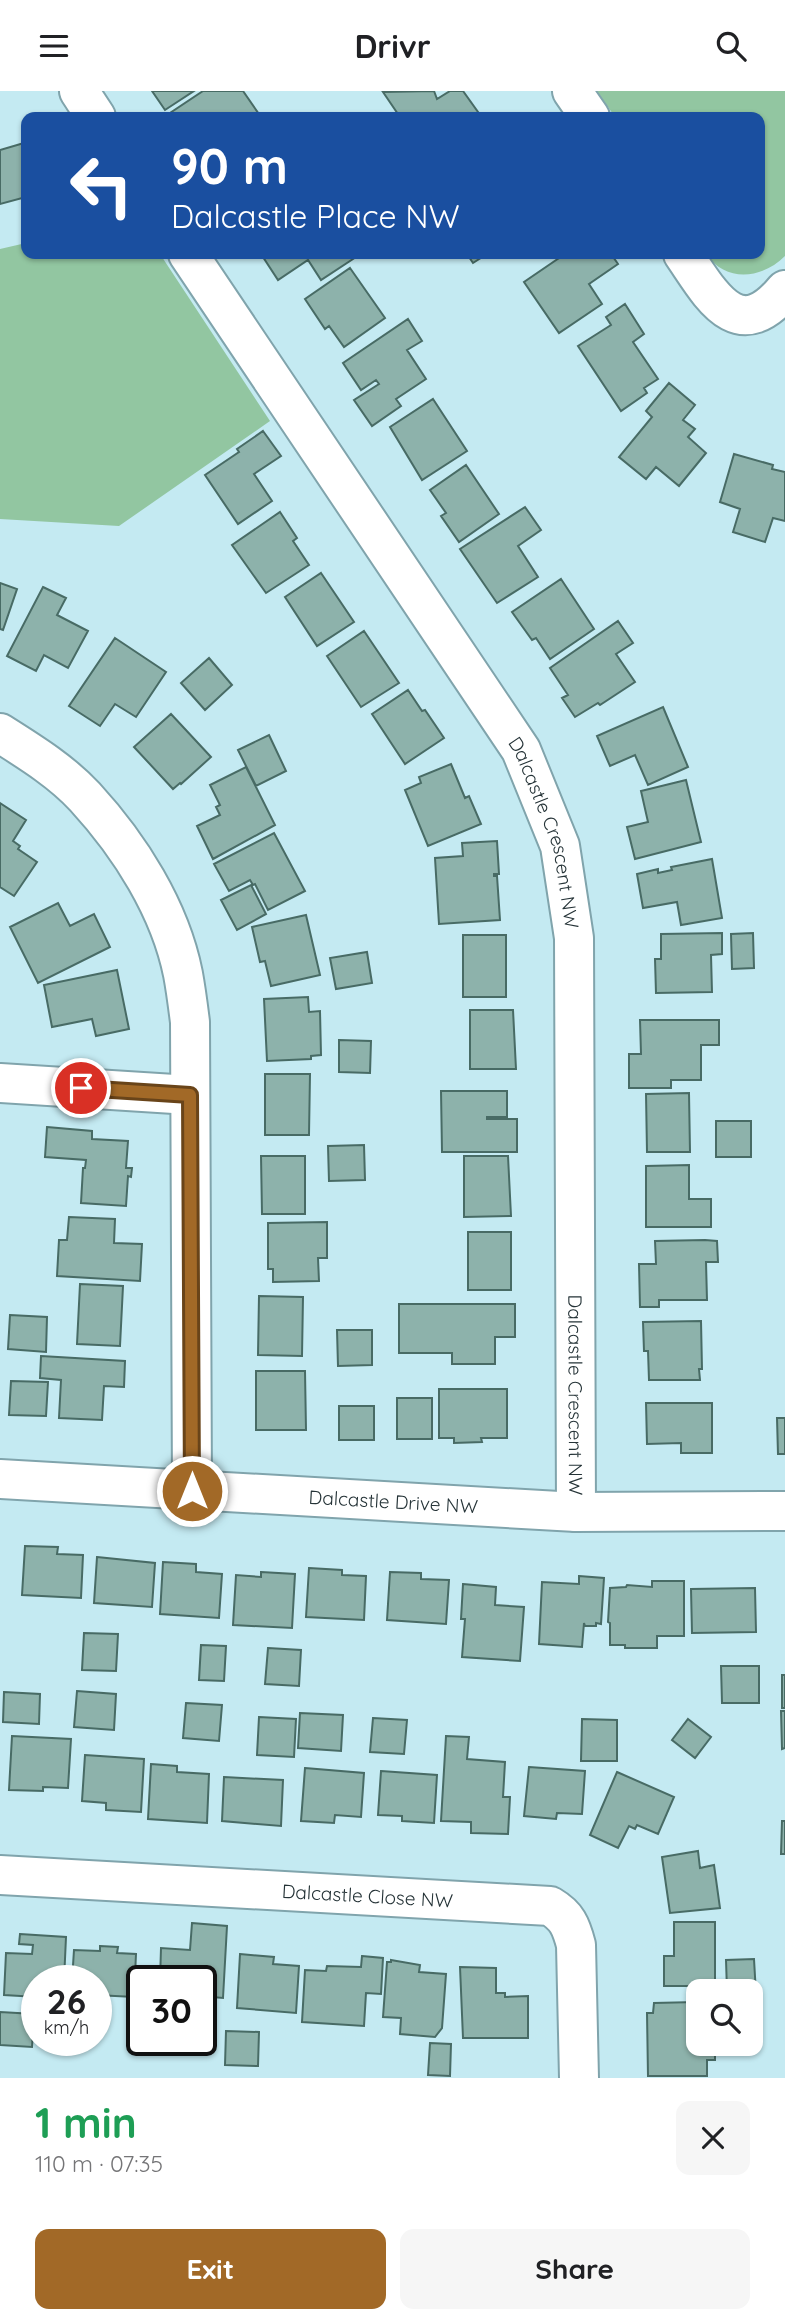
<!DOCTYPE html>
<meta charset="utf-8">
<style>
body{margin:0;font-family:Quicksand,sans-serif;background:#f6f6f6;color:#202124;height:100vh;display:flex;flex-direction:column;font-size:26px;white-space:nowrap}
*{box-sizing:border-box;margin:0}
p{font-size:23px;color:#757577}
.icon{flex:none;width:38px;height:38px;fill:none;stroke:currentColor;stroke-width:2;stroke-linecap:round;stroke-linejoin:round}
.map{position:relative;height:1987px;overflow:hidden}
.sheet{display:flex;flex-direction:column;background:#fff;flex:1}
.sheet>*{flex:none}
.guide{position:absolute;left:21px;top:21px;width:744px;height:147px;border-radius:14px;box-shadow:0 2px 5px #0004;background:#1a4fa0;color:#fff;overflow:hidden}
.controls{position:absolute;left:686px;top:1888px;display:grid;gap:14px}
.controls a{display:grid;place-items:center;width:77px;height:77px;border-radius:14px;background:#fff;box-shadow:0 2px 5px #0004;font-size:35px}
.speed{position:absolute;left:21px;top:1874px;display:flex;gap:14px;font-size:35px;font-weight:700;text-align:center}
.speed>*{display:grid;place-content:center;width:91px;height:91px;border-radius:50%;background:#fff;box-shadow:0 2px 5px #0004;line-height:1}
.speed small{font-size:18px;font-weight:400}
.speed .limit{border:4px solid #111;border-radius:10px;background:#fff;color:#111}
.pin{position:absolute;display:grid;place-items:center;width:60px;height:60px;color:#fff;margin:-30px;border:4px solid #fff;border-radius:50%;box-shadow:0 2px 7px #0007}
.me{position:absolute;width:77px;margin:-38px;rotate:0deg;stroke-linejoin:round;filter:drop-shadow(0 0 5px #0008)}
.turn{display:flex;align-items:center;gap:24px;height:147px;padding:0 35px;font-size:32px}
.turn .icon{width:91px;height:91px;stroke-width:2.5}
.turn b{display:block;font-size:49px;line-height:60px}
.round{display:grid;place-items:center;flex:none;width:74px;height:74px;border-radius:14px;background:#f6f6f6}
.headline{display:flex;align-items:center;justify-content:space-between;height:119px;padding:0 35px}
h1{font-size:42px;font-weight:700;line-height:52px;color:#1e9e55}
.cta{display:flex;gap:14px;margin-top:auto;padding:14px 35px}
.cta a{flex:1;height:80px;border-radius:14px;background:#a26927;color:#fff;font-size:28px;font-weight:700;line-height:80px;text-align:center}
.cta a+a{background:#f6f6f6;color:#202124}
header{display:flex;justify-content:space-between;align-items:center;height:91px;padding:0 35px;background:#fff;font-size:32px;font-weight:700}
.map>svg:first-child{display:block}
</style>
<header><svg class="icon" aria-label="menu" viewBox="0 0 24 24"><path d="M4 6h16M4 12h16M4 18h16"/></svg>Drivr<svg class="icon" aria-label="search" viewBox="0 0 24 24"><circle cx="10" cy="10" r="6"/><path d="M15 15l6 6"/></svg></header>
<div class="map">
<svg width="785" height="1987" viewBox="0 0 785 1987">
<rect width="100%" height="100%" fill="#c4eaf2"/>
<path fill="#92c6a1" d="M597 0H785V165C762 188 726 192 706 163H760V26H615Z
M26 152V163H160L270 330 119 435 0 428V158Z"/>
<path fill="#8db2ab" stroke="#486b65" stroke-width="2" d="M152 0H194L165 19Z
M203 0H243L261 26H164Z
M434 0 437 8 450 0H463L478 21 470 26H400L383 1Z
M24 52 26 56V106L0 113V59Z
M261 163H354L356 166 321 189 308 169 278 189Z
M467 163H487L473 172Z
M565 163H611L618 173 589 193 602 213 559 242 524 191Z
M350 177 385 227 344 256 329 235 325 238 305 208Z
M625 213 644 243 633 251 658 288 644 297 647 302 621 320 578 255 611 234 606 226Z
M408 228 422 250 407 259 426 288 396 308 401 315 372 335 354 309 379 293 376 289 361 299 343 272Z
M669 292 695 314 683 329 695 338 688 346 706 362 679 395 656 376 646 388 619 366 652 326 646 320Z
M433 308 467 360 422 389 390 336Z
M263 340 281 365 254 383 272 410 238 433 205 384 239 361 237 358Z
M734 363 773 374 772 378 785 381V430L773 427 765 451 733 441 740 418 720 411Z
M466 374 499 423 459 451 441 425 446 422 430 399Z
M525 416 541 439 518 455 538 486 497 512 460 458Z
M280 421 297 447 293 450 309 474 266 502 232 454Z
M321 482 354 531 317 555 285 506Z
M561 488 594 538 550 568 536 547 532 549 512 521Z
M0 492 17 498 3 539 0 538Z
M43 496 66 507 57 524 88 540 68 577 44 564 36 580 7 565Z
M618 530 633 552 616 563 635 591 600 614 598 612 575 626 562 607 568 604 550 577Z
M364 540 399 592 361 616 327 565Z
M115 547 166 581 136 626 115 613 100 635 69 615Z
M209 567 232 594 205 619 181 592Z
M408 599 422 620 425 619 444 647 405 673 372 623Z
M663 616 688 676 648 694 635 664 610 675 597 645Z
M171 623 211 666 181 693 180 692 173 698 134 656Z
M269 644 286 680 256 695 238 659Z
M451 673 465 707 469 705 481 733 428 755 405 699 421 692 419 686Z
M246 676 275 734 213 768 197 735 220 724 216 716 220 714 210 694Z
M686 689 701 751 635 768 627 736 648 731 641 700Z
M0 712 26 729 13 750 20 755 18 758 37 771 14 805 0 796Z
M274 742 305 800 268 819 255 793 253 794 250 789 229 800 214 773Z
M497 750 499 783H494V785H497L500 829 439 833 435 767 463 765 462 752Z
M712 768 722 827 681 834 677 811 643 817 637 783 658 778V782L672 779 671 776Z
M251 794 266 823 237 839 221 809Z
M58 812 70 835 94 823 110 856 38 892 10 836Z
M306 824 320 884 271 895 265 870 260 871 252 836Z
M722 842V863L711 864 712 901 656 902 655 868H661V843Z
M753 842 754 877 732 878 731 843Z
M463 844H506V906H463Z
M367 861 372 892 336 898 330 867Z
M117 879 129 938 96 945 92 928 52 936 44 894Z
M308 906 309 921 320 920 321 964 311 965V968L267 970 264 908Z
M470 919H513L516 978H470Z
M640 929H719V954H701V989H671V997H629V963H641Z
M339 949 371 950 370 982 339 981Z
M265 983H310L309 1044H265Z
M441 1000H507V1026H487V1028H517V1061H442Z
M689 1002 690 1061H647L646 1003Z
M716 1030H751V1066H716Z
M47 1036 92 1040V1048L128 1050 126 1077H132L131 1086 128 1085 126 1115 81 1112 83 1077H85L86 1069 45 1066Z
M364 1054 365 1089 329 1090 328 1055Z
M261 1065H305V1123H262Z
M464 1065H508L511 1125 464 1126Z
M689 1074V1108H711V1136H646V1075Z
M69 1126 115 1128 114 1152 142 1153 140 1190 57 1185 59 1149H67Z
M327 1131V1167H318L319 1190 273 1191V1178H268V1132Z
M468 1141H511V1199H468Z
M705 1149 717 1150 718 1171H706L707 1209H659V1216H640L639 1173H656L655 1150Z
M80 1193 123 1195 120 1255 77 1253Z
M259 1205 303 1206 302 1265 258 1264Z
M399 1213H515V1246H495V1273H452V1262H399Z
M10 1224 47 1226 46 1261 8 1258Z
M701 1230 702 1278H699L700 1289H649L648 1260H644L643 1231Z
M337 1239H372V1274L338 1275Z
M41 1265 125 1270 124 1296 104 1295 102 1329 59 1327 61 1289 40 1287Z
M256 1280H305L306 1339H256Z
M11 1290 48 1291 46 1325 9 1324Z
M439 1298H507V1347H481L482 1351 454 1352V1347H439Z
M397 1307H432V1348H397Z
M646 1312H712V1362H681V1352L647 1353Z
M339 1315H374V1349H339Z
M777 1327H785V1363H778Z
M25 1455 58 1456 57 1463 83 1464 81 1507 22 1504Z
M97 1466 155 1472 152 1516 94 1512Z
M163 1471 196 1473V1481L222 1483 219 1527 160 1523Z
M309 1477 342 1479V1484L366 1485 364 1529 306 1526Z
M261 1481 295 1483 292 1537 233 1534 236 1484 261 1486Z
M390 1481 421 1482V1488L449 1489 446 1533 387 1529Z
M579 1485 604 1487 601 1533 596 1532V1535H585L584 1532 582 1556 539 1553 542 1491 579 1493Z
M652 1490H684V1545H657V1557H625V1554H610V1532L608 1531 610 1497 626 1496 627 1494 652 1496Z
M463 1493 496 1496 495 1514 524 1516 520 1570 462 1566 465 1528H461Z
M755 1497 756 1541 692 1542 691 1498Z
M84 1542 118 1543 116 1580 82 1579Z
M201 1554 226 1555 224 1590 199 1589Z
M268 1557 301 1559 299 1595 265 1593Z
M721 1575H759V1612H722Z
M782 1584H785V1617H782Z
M77 1600 116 1603 114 1639 74 1636Z
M4 1601 40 1603 39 1633 3 1631Z
M186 1612 222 1614 219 1650 183 1647Z
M781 1620H785V1657L782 1658Z
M300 1622 343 1624 341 1660 298 1657Z
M259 1626 296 1628 294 1666 257 1664Z
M373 1627 407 1629 404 1663 370 1661Z
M582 1628 617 1629V1670H581Z
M688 1628 711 1646 695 1667 672 1649Z
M12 1645 71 1648 68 1697 43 1696V1700L9 1699Z
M446 1645 469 1646 467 1668 505 1671 503 1706H510L508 1743 471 1742V1731L441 1730Z
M85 1664 144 1668 141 1721 106 1719V1712L82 1710Z
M151 1673 177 1675V1681L209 1683 207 1732 148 1728Z
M529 1676 585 1680 582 1723 557 1722 556 1728 524 1725Z
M305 1677 364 1682 361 1726 335 1724 334 1732 301 1730Z
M381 1680 437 1684 434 1732 402 1730V1725L378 1724Z
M617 1681 674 1706 658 1743 637 1734 635 1738 629 1735 618 1757 590 1744Z
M224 1686 283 1689 281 1735 222 1730Z
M782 1730H785V1763H781Z
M698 1760 700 1777 714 1774 720 1817 670 1822 662 1766Z
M674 1831H715V1895H664V1865H674Z
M192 1832 227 1835 223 1907 201 1905V1890H160L161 1857 190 1859Z
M20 1843 66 1846 64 1890H37V1906L4 1904 6 1862 32 1863 33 1854 19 1853Z
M100 1855 118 1856 117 1862 136 1863 134 1906 96 1904V1890H72L74 1859 100 1860Z
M240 1863 274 1866 273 1873 299 1875 296 1922 237 1917Z
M362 1865 383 1867 381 1903 366 1902 364 1935 302 1931 305 1879 326 1880 327 1875 361 1876Z
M754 1868 756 1903H751V1900H727L726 1869Z
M391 1869 420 1874 419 1881 446 1883 442 1937 435 1946 400 1943 401 1927 383 1926 387 1871H391Z
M460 1876 496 1877V1902H505V1906L528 1905V1947H463Z
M696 1911 698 1953H715V1969H707V1985H648L647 1922H653L654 1912Z
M0 1921 34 1923 32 1956 0 1954Z
M226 1940 259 1941 258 1975 225 1974Z
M430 1952 451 1953 450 1985 428 1984Z"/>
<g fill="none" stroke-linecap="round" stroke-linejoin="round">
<defs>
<g id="minor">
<path d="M79 0 96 26"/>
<path d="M572 0 590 26"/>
<path id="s1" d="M188 163 521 659 560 755 574 847 576 1421"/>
<path d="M683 163C710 202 737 257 785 199"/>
<path d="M0 642C30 661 61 680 85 706 130 755 170 818 183 883 186 899 188 915 190 931L192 1400"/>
<path d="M0 992 190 1004"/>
<path id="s2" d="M0 1388 576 1421 785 1420"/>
<path id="s3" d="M0 1784 550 1815C567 1825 571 1835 576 1854L579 1987"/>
</g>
</defs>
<use href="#minor" stroke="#80a4ac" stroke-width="42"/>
<use href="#minor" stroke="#fff" stroke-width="38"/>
</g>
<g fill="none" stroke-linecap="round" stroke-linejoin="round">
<defs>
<path id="route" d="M81 997 190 1004 192 1400"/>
</defs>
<use href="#route" stroke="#694419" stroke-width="18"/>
<use href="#route" stroke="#a26927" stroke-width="12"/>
</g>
<g text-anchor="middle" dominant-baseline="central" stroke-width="7" stroke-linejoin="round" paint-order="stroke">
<g font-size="19" fill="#253337" stroke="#c4eaf2">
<text stroke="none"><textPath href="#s1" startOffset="684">Dalcastle Crescent NW</textPath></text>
<text stroke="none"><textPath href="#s1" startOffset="1251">Dalcastle Crescent NW</textPath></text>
<text stroke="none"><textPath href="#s2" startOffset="394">Dalcastle Drive NW</textPath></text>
<text stroke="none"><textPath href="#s3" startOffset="368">Dalcastle Close NW</textPath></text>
</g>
</g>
</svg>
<div class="controls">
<a><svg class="icon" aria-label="search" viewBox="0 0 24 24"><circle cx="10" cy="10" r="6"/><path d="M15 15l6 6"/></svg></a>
</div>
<div class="speed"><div>26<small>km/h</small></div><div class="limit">30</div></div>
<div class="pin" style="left:81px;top:997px;background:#d93025"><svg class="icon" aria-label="arrive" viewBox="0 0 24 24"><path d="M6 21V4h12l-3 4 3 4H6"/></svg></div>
<svg class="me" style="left:192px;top:1400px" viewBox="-20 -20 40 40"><circle r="17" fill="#a26927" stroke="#fff" stroke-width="3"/><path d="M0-11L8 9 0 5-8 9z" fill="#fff"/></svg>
<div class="guide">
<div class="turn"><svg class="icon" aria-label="left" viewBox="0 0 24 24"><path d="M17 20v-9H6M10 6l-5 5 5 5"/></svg><div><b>90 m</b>Dalcastle Place NW</div></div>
</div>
</div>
<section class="sheet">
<div class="headline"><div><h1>1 min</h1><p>110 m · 07:35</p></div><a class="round"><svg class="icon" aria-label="close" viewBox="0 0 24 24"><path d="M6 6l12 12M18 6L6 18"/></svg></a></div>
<div class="cta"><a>Exit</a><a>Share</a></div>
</section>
